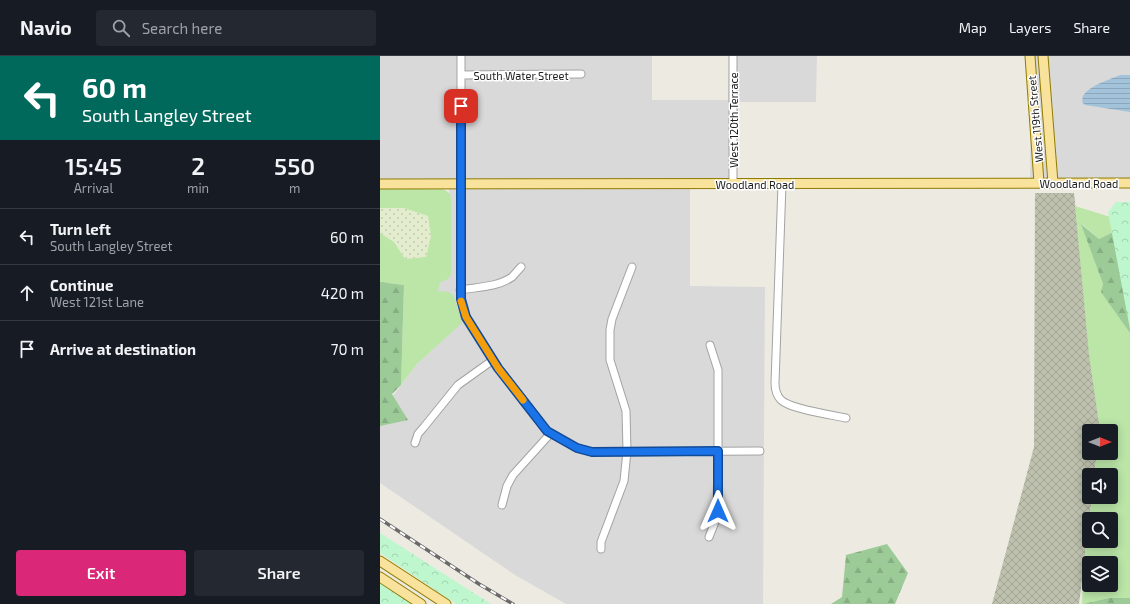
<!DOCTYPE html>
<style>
body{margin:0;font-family:"Exo 2",sans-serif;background:#242831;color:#f1f3f6;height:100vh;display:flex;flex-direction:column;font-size:15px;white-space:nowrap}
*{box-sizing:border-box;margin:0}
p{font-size:13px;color:#9ea1a6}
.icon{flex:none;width:22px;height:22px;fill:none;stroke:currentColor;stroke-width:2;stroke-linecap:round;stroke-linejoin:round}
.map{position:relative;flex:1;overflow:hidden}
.details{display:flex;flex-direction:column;background:#171b24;width:380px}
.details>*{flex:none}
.top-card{background:#00695c;color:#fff;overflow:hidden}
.needle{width:26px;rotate:90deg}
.controls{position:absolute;left:702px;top:368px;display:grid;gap:8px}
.controls a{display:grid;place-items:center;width:36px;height:36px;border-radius:4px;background:#171b24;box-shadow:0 2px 10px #0003;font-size:20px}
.pin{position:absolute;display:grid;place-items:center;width:34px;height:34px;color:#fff;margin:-17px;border-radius:8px;box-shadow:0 2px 6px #0006}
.me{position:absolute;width:44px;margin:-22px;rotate:0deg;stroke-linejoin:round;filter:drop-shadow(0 0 3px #0008)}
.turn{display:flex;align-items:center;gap:14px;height:84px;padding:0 16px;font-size:18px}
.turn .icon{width:52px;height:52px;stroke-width:2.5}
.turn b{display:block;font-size:28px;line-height:34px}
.eta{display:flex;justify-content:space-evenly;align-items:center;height:68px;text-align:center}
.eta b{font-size:24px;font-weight:600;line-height:28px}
.action{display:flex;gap:8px;margin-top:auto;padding:8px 16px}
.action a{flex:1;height:46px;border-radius:4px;background:#db2777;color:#fff;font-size:16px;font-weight:600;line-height:46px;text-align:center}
.action a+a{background:#242831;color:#f1f3f6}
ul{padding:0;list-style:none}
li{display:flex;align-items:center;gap:12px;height:56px;padding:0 16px;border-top:1px solid #363941}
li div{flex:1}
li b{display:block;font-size:15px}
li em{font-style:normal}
header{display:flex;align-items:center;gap:24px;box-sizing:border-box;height:56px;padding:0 20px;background:#171b24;border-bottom:1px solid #363941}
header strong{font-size:19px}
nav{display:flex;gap:22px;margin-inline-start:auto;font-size:14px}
.search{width:280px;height:36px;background:#242831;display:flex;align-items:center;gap:10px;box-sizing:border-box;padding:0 14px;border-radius:4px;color:#9ea1a6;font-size:15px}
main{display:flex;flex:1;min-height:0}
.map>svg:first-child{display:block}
</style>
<header>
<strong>Navio</strong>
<div class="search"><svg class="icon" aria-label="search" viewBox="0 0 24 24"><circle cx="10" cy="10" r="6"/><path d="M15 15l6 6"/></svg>Search here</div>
<nav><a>Map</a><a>Layers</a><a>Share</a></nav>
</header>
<main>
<section class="details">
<div class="top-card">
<div class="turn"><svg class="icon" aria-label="left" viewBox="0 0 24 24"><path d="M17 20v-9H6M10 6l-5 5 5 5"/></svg><div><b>60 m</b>South Langley Street</div></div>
</div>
<div class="eta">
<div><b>15:45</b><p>Arrival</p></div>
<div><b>2</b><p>min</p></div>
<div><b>550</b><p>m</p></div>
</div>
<ul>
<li><svg class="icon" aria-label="left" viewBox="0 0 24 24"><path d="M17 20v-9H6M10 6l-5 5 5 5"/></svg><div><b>Turn left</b><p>South Langley Street</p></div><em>60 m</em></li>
<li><svg class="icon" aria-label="ahead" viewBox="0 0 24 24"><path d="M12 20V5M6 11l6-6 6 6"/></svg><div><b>Continue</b><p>West 121st Lane</p></div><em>420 m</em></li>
<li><svg class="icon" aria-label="arrive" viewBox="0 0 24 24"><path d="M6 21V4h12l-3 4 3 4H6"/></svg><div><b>Arrive at destination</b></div><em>70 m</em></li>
</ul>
<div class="action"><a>Exit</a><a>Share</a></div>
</section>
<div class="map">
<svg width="750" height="548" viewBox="0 0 750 548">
<defs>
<pattern id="construction-cross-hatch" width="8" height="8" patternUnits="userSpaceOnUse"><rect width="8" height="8" fill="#bdc1ad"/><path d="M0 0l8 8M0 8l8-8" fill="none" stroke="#a2a594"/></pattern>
<pattern id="farmland-dots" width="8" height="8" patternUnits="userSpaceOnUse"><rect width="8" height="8" fill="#e3eccd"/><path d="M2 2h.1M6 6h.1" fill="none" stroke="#c2caaf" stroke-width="1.8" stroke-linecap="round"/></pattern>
<pattern id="forest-firs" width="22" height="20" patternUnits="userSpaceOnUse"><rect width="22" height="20" fill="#9ccb97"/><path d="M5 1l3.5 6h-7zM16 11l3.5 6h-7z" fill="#86ae82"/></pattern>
<pattern id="park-crowns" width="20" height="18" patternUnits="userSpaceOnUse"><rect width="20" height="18" fill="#bef7ce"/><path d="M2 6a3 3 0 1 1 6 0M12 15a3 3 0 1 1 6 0" fill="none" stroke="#a3d3b0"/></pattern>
<pattern id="water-rules" width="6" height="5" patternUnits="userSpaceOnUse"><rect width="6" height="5" fill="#a3c3da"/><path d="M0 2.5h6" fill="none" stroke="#8ca7ba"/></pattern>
</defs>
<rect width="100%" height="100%" fill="#edebe1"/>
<path fill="#dad9d9" d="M0 0H272V44H348L349 0H437L436 46H358L357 125 310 126V230L385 231 383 548H186L135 519 0 427V358L6 349 37 308 77 271 71 238 58 237 59 220H70L69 125 0 124Z
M651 0H750V127H650Z"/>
<path fill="url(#construction-cross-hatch)" d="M655 137H694L720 372V375H709V397H717L714 419H709V441H712L699 548H612L654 391Z"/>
<path fill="url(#farmland-dots)" d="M0 152H24L48 160 51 180 46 201 25 203 14 186 0 177Z"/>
<path fill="#bbe6a8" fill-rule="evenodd" d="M0 133H62C67 135 71 137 71 142V218C69 223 66 225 60 226L58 235 69 236 74 240 82 267 37 308 21 329 24 229 0 226V177L14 186 25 203 46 201 51 180 48 160 24 152H0Z
M695 150 750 167V168L719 183 702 168 723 228 722 236 750 277V542H729L703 548H702L704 505 712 441H731V419H714L717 397H731V375H720L709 299ZM709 463H731V485H709ZM709 507H731V529H709Z"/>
<path fill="url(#forest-firs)" d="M701 168 719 183 750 168V277L721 236 723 228Z
M0 226 24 229 21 329 12 338 28 364 0 370Z
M507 488 528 517 515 548H451L462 541 466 499Z
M729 542H750V548H703Z"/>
<path fill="url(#park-crowns)" d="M736 146H750V273L728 156Z
M0 477 111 548H76L0 497Z
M0 521 41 548H0Z"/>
<path fill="url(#water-rules)" d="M740 19H750V56L705 49 702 46C703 44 702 42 703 40 708 30 731 23 740 19Z"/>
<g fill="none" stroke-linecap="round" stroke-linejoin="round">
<defs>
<path id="minor" d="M81 0V243L85 261 118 312 167 375 197 392 212 396 380 395
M353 0V128
M81 19 201 18
M402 128 395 327C395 333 396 339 401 344 410 353 452 359 466 362
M80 234C97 231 118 231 132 221 135 218 138 214 141 211
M35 387 38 378 44 371 78 329 113 304
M122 449 127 430 133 419 171 377
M329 481 335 466 337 455 338 395V314L330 289
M221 493V486L244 425 247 395 246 355 230 304V274L232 263 252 211"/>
<path id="major" d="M650 0 659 127
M663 0 673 127
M0 128 750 127
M0 505 66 548
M0 521 41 548"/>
</defs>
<use href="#minor" stroke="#a3a3a3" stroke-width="9"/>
<use href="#major" stroke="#8f7c04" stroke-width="11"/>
<use href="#minor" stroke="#fff" stroke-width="7"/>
<use href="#major" stroke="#f9e29b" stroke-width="9"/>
<defs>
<path id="rail" d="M0 463 99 528 133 548"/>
</defs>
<use href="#rail" stroke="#6a6a6a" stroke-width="3.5"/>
<use href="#rail" stroke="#fff" stroke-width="2" stroke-dasharray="6" stroke-linecap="butt"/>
</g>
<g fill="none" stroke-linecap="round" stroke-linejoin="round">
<defs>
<path id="route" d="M81 50V243L86 261 118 312 167 375 197 392 212 396 338 395V455"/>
</defs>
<use href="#route" stroke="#114b97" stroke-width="10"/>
<use href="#route" stroke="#1a73e8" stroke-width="7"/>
<path stroke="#f59e0b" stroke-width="7" d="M81 245 86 261 118 312 143 344"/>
</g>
<g text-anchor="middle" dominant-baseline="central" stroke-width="3" stroke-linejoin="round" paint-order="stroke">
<g font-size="11" fill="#1c1c1c" stroke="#fff">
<text x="141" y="19">South Water Street</text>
<text transform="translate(655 63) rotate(-95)">West 119th Street</text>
<text transform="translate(353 64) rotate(-90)">West 120th Terrace</text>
<text x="699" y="127">Woodland Road</text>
<text x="375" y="128">Woodland Road</text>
</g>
</g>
</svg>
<div class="controls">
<a><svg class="needle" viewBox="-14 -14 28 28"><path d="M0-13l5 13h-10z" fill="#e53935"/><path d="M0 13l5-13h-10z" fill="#9ea1a6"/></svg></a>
<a><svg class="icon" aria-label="sound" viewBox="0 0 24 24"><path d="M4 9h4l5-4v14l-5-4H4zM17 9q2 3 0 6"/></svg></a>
<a><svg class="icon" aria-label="search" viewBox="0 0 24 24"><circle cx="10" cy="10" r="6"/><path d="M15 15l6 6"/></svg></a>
<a><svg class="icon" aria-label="layers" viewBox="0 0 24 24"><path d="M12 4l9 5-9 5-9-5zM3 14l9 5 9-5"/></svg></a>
</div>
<div class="pin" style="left:81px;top:50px;background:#d93025"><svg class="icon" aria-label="arrive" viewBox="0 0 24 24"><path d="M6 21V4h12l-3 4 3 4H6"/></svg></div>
<svg class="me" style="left:338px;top:455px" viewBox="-20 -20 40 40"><path d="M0-17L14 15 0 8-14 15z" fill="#1a73e8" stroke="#fff" stroke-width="4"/></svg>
</div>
</main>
